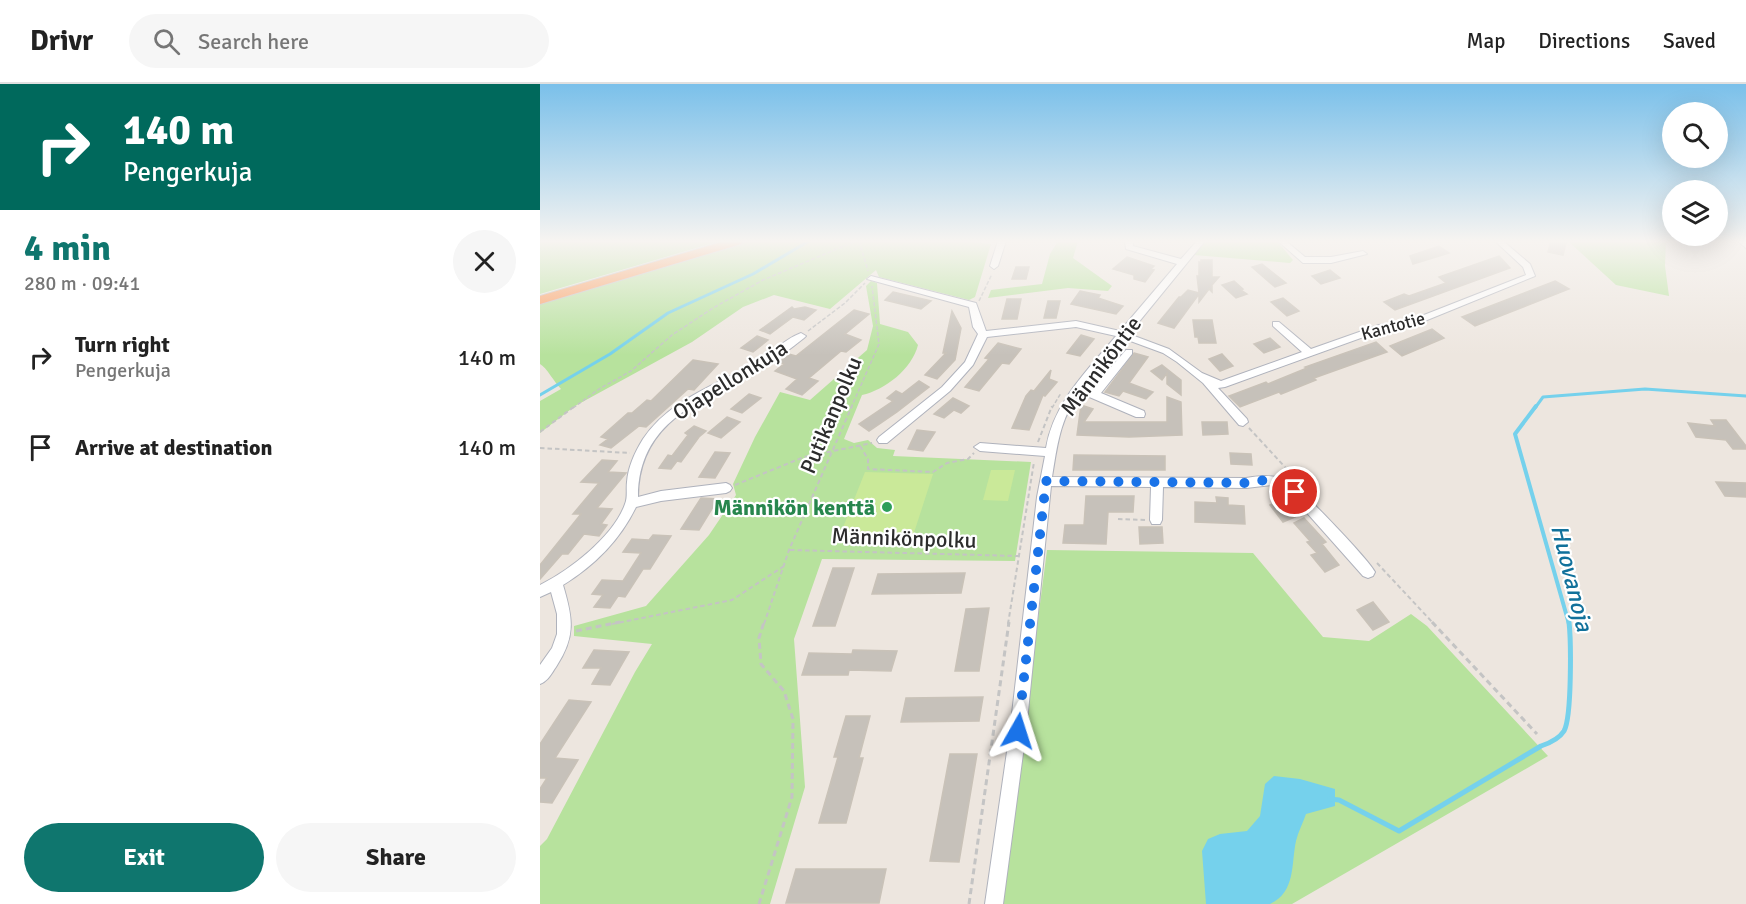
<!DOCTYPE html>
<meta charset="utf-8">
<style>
body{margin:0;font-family:Signika,sans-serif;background:#f6f6f6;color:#222;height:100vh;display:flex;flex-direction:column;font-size:22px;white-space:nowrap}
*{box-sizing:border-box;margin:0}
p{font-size:20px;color:#767676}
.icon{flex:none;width:33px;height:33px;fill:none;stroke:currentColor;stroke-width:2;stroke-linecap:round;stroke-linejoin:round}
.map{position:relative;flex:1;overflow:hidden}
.drawer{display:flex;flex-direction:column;background:#fff;width:540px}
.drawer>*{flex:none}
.banner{background:#00695c;color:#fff;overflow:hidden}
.fabs{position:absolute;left:1122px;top:18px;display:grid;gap:12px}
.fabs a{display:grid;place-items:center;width:66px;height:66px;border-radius:50%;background:#fff;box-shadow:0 6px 24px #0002;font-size:30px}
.pin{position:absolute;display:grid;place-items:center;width:51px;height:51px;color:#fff;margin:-26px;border:3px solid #fff;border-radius:50%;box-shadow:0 2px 6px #0007}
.me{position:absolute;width:66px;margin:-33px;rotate:6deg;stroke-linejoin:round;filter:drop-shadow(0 0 4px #0008)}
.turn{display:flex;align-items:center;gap:21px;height:126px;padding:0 24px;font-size:27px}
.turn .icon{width:78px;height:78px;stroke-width:2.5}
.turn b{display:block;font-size:42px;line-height:51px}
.round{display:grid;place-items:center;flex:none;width:63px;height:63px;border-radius:32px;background:#f6f6f6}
.headline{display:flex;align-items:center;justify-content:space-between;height:102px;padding:0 24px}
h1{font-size:36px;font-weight:700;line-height:45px;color:#0f766e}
.primary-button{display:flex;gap:12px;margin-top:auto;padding:12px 24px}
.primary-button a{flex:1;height:69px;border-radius:36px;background:#0f766e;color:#fff;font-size:24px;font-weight:700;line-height:69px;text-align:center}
.primary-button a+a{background:#f6f6f6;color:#222}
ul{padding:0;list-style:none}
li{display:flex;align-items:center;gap:18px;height:90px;padding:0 24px}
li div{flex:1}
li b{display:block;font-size:22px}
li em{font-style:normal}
header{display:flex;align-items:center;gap:36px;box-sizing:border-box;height:84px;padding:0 30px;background:#fff;border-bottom:2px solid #e0e0e0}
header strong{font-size:28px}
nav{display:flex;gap:33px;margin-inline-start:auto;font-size:21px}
.search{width:420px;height:54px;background:#f6f6f6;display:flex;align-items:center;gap:15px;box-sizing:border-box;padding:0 21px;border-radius:33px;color:#767676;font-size:22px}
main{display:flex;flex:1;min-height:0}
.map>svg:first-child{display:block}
</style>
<header>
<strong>Drivr</strong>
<div class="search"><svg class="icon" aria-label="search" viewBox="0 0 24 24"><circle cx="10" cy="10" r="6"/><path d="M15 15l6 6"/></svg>Search here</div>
<nav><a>Map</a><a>Directions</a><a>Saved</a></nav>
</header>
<main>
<section class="drawer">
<div class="banner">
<div class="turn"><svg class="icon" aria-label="right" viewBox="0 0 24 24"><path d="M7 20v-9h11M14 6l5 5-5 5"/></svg><div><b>140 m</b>Pengerkuja</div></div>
</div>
<div class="headline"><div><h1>4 min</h1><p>280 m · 09:41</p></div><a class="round"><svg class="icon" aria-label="close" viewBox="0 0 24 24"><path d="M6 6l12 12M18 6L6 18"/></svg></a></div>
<ul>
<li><svg class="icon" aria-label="right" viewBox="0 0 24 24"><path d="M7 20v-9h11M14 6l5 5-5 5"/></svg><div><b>Turn right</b><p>Pengerkuja</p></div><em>140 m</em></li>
<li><svg class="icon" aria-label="arrive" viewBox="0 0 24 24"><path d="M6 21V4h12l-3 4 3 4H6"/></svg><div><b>Arrive at destination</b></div><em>140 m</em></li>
</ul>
<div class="primary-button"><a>Exit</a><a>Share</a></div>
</section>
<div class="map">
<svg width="1206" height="820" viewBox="0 0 1206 820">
<rect width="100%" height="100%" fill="#ede6df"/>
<path fill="#b7e29d" d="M0 157H180L0 210Z
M208 157H425L451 160 435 213 429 216 339 193 336 186 290 225 234 211 203 223 152 258 35 322 0 349V317L21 305C14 298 7 284 0 280V218Z
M518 157H538L533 174 572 202 568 207 528 204 448 214 451 206 502 200 510 170Z
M665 157H737L753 176 750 179 654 171Z
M1028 157H1126L1125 182 1129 212 1076 201Z
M331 197 337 199 340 240 368 248 378 261C372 285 345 306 322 311L304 355 314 359 328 356 337 364 355 366 353 372 491 378 475 477 282 475 254 555 265 703 230 820H0V762L7 755 95 588 112 560 34 552V542L106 522 169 451 196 411 193 400 215 353 240 308 270 316 327 266 333 242 326 202Z
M507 466 713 469 783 553 829 557 871 530 887 542 1008 672 752 820H461Z"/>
<path fill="#cae999" d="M451 386H475L468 417 443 416Z
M325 388 393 390 371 458 298 456Z"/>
<path fill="#75d1ec" d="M734 692 760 695 795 705V722L766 730C763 739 758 748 756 757 751 780 756 808 730 820H666L662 767 668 755 680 750 707 747 720 732 725 700Z"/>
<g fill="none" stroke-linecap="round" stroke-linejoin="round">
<path stroke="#75d1ec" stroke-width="3" d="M0 311 70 270 128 229 213 190 269 157
M995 324 1003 313 1105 305 1206 312"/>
<path stroke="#75d1ec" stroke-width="4" d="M996 322 975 350 1029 540"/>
<path stroke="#75d1ec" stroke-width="5" d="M790 715 799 716 859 747 1001 662C1010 659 1019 655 1024 647 1032 633 1031 556 1029 538"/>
</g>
<path fill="#c6c1ba" stroke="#c9c2b8" stroke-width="1.5" d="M1011 157 1026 159 1023 171 1008 168Z
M899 162 909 169 873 180 870 172Z
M959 172 970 184 855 226 844 218 864 210 869 212 906 199 899 193Z
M587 173 614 182 611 185 614 186 605 198 594 195V191L573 185Z
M661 176H672V193H679L672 201V208L669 205 659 218V210L634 244 618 239 639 213H641L648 206 659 209 657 192H659V178L661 179Z
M722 180 746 199 735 203 712 183Z
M476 183H489L486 195H472Z
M790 186 800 194 781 200 772 192Z
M694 197 703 205 701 206 707 210 696 214 682 201Z
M1015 197 1029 205 935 242 922 233Z
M540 207 560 211 558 214 583 222 576 230 531 220Z
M353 208 391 217 381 225 345 216Z
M743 214 759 227 747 232 731 218Z
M467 215H481L477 235H462Z
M508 217H520L516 234H504Z
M252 223 254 225 265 223 276 226 264 236 253 233 230 250 220 246Z
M314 226 329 230 305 250 321 256 306 268 301 267 269 294 278 297 262 311 246 305 257 295 235 287 244 280 239 278 249 270 256 272Z
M412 227 421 244 415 276 397 295 385 291 406 269H403Z
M653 236H672L676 259H659L658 253H655Z
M892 245 904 254 862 272 850 262Z
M541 251 554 255 540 272 527 269Z
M217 252 228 256 213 268 201 264Z
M730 254 740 263 724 269 714 260Z
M836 258 847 268 774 294 776 296 741 310 739 308 700 323 689 312 726 298 728 300 767 284 765 283Z
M458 259 481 265 469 280 462 279 439 307 425 303 449 275 445 274Z
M594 269 608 273 589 299 613 308 606 315 583 307 579 312 565 308Z
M682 270 693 282 680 287 669 275Z
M153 276 178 280 154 306 148 305 106 343 99 342 71 364 60 361 68 355 61 353 88 329H92L107 316 111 317Z
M622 281 641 296V311L627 300V289L622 296 611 287Z
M511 286 509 295 517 298 505 312 503 311 489 346 472 344 486 312 491 306 494 307Z
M379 297 389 303 357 328 329 347 319 340 353 317 347 314 356 307 362 310Z
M209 310 221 314 202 329 191 325Z
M627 313 641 318 642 351 589 353 537 351 541 321 553 325 544 338H627Z
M413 314 429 322 421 329 414 326 404 334 394 330Z
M187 333 200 338 181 354 168 349Z
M1171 336H1186L1206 362V365H1193L1186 356 1156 353 1148 339 1175 342Z
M662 338H687L688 350 663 351Z
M154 342 166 347 159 353 141 378 137 377 131 385 119 384 128 371 132 372 148 351 145 349Z
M377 346 395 348 383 367 368 365Z
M175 368 190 369 175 394 159 393Z
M690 369 711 370 712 381 691 380Z
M534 371 625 372V386H533Z
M62 376 77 377 68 388 86 389 57 424 72 425 61 440 67 441 59 452 44 450 28 470H22L0 495V481L41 430H33L59 399 41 398Z
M1176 398 1206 399V413L1185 412Z
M546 412H594L593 428H568L566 460 523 459 525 441H544Z
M676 413 688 414V421L704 422 705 440 655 438V418L677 419Z
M161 414 178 415 159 446 141 445Z
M742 416 755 433 743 438 730 421Z
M764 434 786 458 782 460 799 481 785 488 771 471 777 469 767 458 770 457 754 439Z
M599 443H622L623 459 600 460Z
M113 451 131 452 110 485H103L85 513 78 512 70 524 54 523 63 511 52 510 62 496 83 497 101 469 83 468 92 455 109 456Z
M293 484H314L295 542H273Z
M425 489 421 509 332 510 338 490Z
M833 518 849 538 833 546 817 526Z
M449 524 439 587H415L426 525Z
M54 566 89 568 70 601 52 600 61 584H43Z
M313 566 357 567 351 587 309 586 308 591H262L269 569 312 570Z
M443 613 439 637 361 638 366 614Z
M29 616 51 618 15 674 38 676 12 719 0 718V705L7 694H0V660Z
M306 632H330L319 674H323L306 739H279L298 673H294Z
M410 670H437L419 778 390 777Z
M256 785H346L339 819H246Z"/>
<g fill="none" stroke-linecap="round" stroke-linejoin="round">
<defs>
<path id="minor" d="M458 157H466L458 182 454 185 450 182Z
M585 157H593V162L641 175 657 157H665L589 250 629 265 662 289 681 297 762 268 733 242V238H739L771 265 839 241 866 238 986 191 983 183 955 157H963L990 180 995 192 870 243 843 246 685 303 678 304 707 335 708 338 703 342 699 341 663 299 637 278 623 269 585 255 545 303 552 305 586 266H592V270L561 309 604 327 605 330 604 333H596L540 309C520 333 517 363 512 393L706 394C720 392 734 390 747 397 760 403 828 475 835 488L833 492 828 494 823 492 751 411 732 401 706 404 623 403 622 436 620 440H612L610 436 611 403 511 402 486 647 463 820H445L470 647 497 413 505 372 440 367 434 363 440 359 506 364C514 318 547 287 576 252L536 243 447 253 433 281 410 307 347 359H339L337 356 339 353 402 303 425 278 438 250 433 243 429 223 327 195 331 192 436 219 446 247 536 237 580 247 637 180 586 165Z
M738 157H746L765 173H791L823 167 827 170 791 179H763Z
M1198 157H1206V164Z
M261 249 266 252 264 254C249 266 233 278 215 288 159 317 98 339 98 413L121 407 186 399 190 401 192 404 190 407 186 409 121 417 96 423C80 456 54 482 23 501 33 535 36 552 16 583 11 590 8 597 0 600V581L12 564 17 550V530L11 508 0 513V501C30 486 74 452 85 420 88 413 86 405 87 398 88 383 95 368 103 355 130 315 175 302 215 279 230 270 245 255 261 249Z"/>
<path id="highway" d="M185 157H203L201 160 0 220V212Z"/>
</defs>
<use href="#minor" stroke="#afb2bc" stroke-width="2"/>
<use href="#highway" stroke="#c4c4c4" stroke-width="2"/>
<path stroke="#c4c4c4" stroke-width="1.5" stroke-dasharray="4 2" stroke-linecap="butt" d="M319 157 328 187
M439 217 452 190
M268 247 305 219 325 199
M33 324 59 305 91 287 132 251 173 224 223 196 316 157
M311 324 339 260 332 202
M512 324 521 309"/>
<path stroke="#c4c4c4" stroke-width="2" stroke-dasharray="4.5 3" stroke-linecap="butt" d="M709 344 756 395
M0 348 35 322
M498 358 512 322
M320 362 328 375V385L393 388 407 379 428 375 434 369
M0 364 90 369
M195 401 264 373 332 359
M578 435 606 436
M250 466 478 472
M837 479 894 540
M72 540 192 516 244 482
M224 540 249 466 312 322
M468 540 494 378"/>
<path stroke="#c4c4c4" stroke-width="3" stroke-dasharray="6 4" stroke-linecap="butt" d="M892 538 997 650
M36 547 80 538
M219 820 252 713 253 635 244 607 221 580 219 554 224 538
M429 820 469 538"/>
<use href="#minor" fill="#fff" fill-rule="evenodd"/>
<use href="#highway" fill="#fa9b5d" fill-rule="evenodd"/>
</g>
<linearGradient id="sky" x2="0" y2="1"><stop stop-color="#7ac0ea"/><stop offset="0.58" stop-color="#f7f4f1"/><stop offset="1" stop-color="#f7f4f1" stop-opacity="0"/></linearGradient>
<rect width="1206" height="271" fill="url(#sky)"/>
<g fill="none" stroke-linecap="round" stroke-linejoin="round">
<path stroke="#1a73e8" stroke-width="10" stroke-dasharray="0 18" d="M478 647 506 397 706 399C729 395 737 393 755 408"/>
</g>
<circle fill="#2e9e5b" stroke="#fff" stroke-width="2" cx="347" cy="423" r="6"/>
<g text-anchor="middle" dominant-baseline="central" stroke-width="4.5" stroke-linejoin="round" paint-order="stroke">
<g font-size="18" fill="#2c2c2c" stroke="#fff">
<text transform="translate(853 242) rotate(-15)">Kantotie</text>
</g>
<g font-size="22" fill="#2c2c2c" stroke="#fff">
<text transform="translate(561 282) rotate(-53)">Männiköntie</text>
<text transform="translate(190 296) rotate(-32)">Ojapellonkuja</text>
<text transform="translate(291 331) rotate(-67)">Putikanpolku</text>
<text transform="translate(364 454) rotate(2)">Männikönpolku</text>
</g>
<g font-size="22" font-weight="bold" fill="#27864d" stroke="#fff" text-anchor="end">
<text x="335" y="423">Männikön kenttä</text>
</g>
<g font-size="24" font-style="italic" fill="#11719b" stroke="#fff">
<text transform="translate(1032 494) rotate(76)">Huovanoja</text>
</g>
</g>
</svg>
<div class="fabs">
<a><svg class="icon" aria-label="search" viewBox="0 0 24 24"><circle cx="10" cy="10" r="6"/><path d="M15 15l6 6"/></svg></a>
<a><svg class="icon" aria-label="layers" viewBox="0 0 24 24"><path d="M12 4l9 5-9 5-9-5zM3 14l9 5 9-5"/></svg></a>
</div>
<div class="pin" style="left:755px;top:408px;background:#d93025"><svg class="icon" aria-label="arrive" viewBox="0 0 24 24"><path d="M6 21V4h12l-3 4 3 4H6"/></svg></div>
<svg class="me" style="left:478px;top:647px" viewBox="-20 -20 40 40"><path d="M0-17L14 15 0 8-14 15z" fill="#1a73e8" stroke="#fff" stroke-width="4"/></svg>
</div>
</main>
